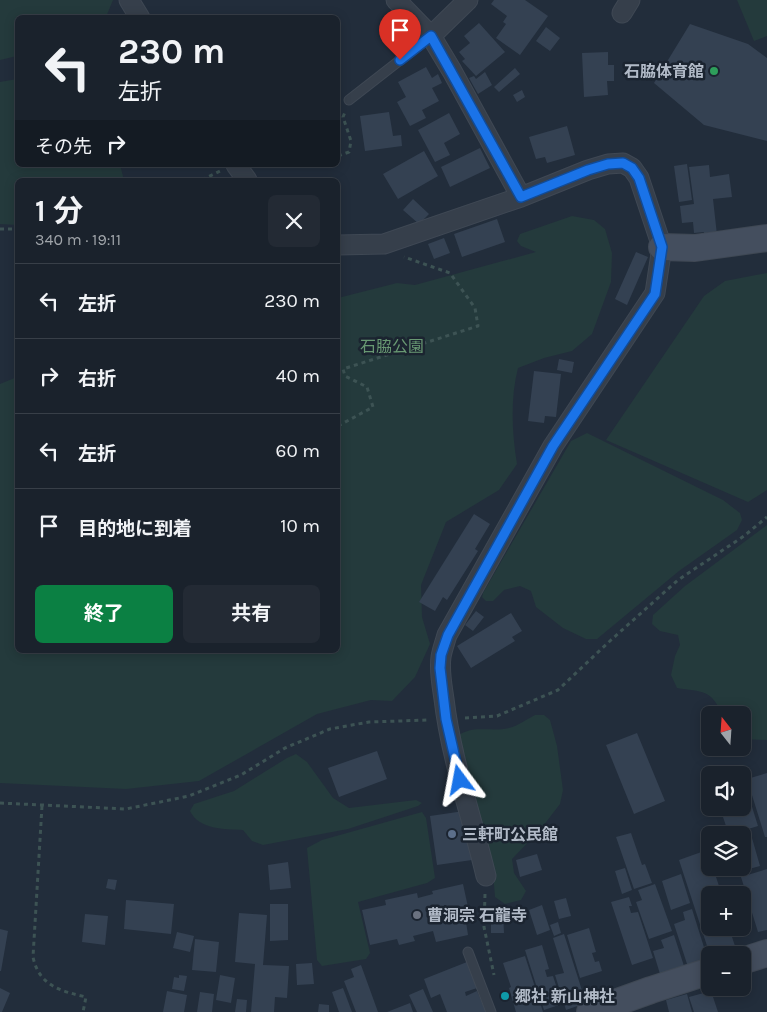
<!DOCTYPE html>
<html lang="ja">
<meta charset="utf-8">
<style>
body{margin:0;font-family:Karla,"Noto Sans JP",sans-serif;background:#232a34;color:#f1f3f6;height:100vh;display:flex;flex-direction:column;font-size:19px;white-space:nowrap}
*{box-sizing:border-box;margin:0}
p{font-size:16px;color:#9fa4a9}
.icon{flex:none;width:28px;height:28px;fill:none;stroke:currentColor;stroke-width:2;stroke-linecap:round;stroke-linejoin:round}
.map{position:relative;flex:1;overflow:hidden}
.side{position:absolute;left:15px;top:178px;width:325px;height:475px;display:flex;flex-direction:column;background:#1a222c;border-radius:8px;box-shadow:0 2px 12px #0003,0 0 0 1px #383f48}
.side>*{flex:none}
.banner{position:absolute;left:15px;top:15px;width:325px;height:152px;border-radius:8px;box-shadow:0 2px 12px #0003,0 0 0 1px #383f48;background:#1a222c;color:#f1f3f6;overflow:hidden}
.needle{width:32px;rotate:343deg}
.fabs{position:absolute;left:701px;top:706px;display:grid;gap:10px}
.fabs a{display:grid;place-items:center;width:50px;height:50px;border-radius:8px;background:#1a222c;box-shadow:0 2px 12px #0003,0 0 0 1px #383f48;font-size:25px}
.pin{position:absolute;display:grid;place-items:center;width:42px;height:42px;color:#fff;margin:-51px -21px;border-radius:50% 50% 50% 0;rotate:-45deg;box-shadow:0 0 5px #0007}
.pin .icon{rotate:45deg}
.me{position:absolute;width:55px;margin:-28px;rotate:347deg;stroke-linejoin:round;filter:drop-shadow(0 0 4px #0008)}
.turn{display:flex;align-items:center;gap:18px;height:105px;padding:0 20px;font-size:22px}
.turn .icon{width:65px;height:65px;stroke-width:2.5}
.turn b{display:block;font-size:35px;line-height:42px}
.then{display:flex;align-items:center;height:48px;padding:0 20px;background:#0003;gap:10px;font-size:19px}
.round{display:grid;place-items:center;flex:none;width:52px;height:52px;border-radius:8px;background:#232a34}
.overview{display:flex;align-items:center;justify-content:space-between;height:85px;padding:0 20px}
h1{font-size:30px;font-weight:700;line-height:38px}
.primary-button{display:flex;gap:10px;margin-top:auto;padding:10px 20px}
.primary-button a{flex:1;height:58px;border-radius:8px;background:#0b8043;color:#fff;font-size:20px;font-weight:700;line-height:58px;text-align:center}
.primary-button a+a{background:#232a34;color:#f1f3f6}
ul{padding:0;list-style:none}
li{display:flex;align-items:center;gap:15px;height:75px;padding:0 20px;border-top:1px solid #383f48}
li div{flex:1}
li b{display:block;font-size:19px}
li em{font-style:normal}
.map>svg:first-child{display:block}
</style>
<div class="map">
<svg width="767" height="1012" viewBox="0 0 767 1012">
<rect width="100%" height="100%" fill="#222d3b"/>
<path fill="#243a3c" d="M0 0H113L106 17 18 18 17 56 0 60Z
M737 0H767V36L754 41Z
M17 79 18 165H120L124 180H18L17 225 0 224V82Z
M572 216 594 220 605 229 612 253 611 282 592 334 572 351 544 358 518 368C510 399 512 433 517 464L499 490 446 522 421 585 422 617 430 644 415 677 392 701 371 700 317 714 199 781 126 789 0 783V384L17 377 18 650H338V298L397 283 415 285 536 252 521 246 517 241 520 234Z
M767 273V490L748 502 606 440 704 296 725 281Z
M587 433 723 500 740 513 742 520 737 530 679 571 597 639H586L563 628 536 607 531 591 520 586 504 590 493 601H486L482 597 483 593 571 441Z
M767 525V740L743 739 742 715H722C712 689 702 692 677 688L671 675 675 656 680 645 678 635 660 631 652 624 653 615 685 586Z
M535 715H544L550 720 557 746 563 790 560 804 540 830 512 859 514 873 526 891 521 900 505 904 495 897 493 873 455 739C469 723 491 733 509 728 518 726 527 719 535 715Z
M296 754 307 762 333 798 349 808 416 800 422 803 418 806 348 829 263 845 252 841 243 830C225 829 199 830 190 811L194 804 234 791 287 758Z
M422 812 426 818 435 878 427 883 358 902 370 953 366 959 322 966 317 960 307 848 322 840Z"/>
<path fill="#344152" d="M494 0H525L548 16 520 55 496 38 506 24 503 22 507 16 491 4Z
M479 23 505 52 476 76 462 61 465 59 459 52 470 43 464 36Z
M690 24 748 44 767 58V141L704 125 654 83Z
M546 27 560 38 550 51 536 41Z
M608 52V65H614V81H607L608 95 584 97 582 53Z
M426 67 432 78 438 74 442 83 432 88 439 101 422 110 426 118 410 126 397 102 406 97 398 82Z
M515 68 520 74 499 92 494 87Z
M485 72 492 85 478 94 469 78 474 76 476 79Z
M522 90 525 97 517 102 513 95Z
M389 112 393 136 401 135 402 146 365 151 360 116Z
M449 113 460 134 444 143 450 155 435 162 418 130Z
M567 126 575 155 547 163 545 157 536 159 529 137Z
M480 148 490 168 450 187 441 167Z
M424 151 438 176 398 199 383 174Z
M687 164 692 200 679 202 674 166Z
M709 165 710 177 729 174 732 197 713 199 717 235 704 237V232L694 233 693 222 682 223 680 206 694 204 689 167Z
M413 199 429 214 419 224 403 210Z
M497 219 505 242 462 257 454 234Z
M444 238 450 253 434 259 428 244Z
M636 252 648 257 627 305 615 299Z
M559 359 574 362 572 373 557 370Z
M534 371 561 374 556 417 545 416 544 423 528 421Z
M474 514 490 524 475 549 478 551 447 600 443 597 435 611 419 602Z
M476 611 484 617 473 631 465 625Z
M511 613 522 631 512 637 515 641 471 668 457 646Z
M637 733 665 801 634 814 606 745Z
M377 751 387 779 339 797 328 768Z
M767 773V837H765L747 779Z
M748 794 758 826 729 835 720 808H742V796Z
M464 811 472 860 437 865 430 816Z
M750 831 760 866 738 872 737 868H742V835L738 834Z
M631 833 642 865 645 864 652 883 634 889 616 837Z
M707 850 710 858V868H713L721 892 710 895V928H729L736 949 718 955H710L679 860Z
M537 854 542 870 520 877 516 860Z
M288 862 291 888 270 890 268 865Z
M625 868 632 890 622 894 615 871Z
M767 869V930L758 932 741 877Z
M681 874 690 903 671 910 662 881Z
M108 879 117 880 115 890 106 888Z
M463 884 471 921 466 922 468 935 436 942 433 931 413 936 415 941 399 945 397 939 370 945 362 910 386 905 385 900 417 893 418 898 433 894 432 891Z
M655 884 672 931 649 939 636 902 642 900 638 890Z
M629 897 632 906H629L631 913 638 912 653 958 632 965 611 902Z
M566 898 571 916 559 919 554 901Z
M126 900 174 904 171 934 124 929Z
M270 904H288V940L270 941Z
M542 905 550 930 537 935 529 910Z
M692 909 708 960 688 967 674 924 685 920 683 912Z
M491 912H503L504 933H491Z
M239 913 267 915 263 965 289 966 287 998 275 997 274 1012H251L255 964 235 962Z
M85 914 108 916 105 945 82 942Z
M558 922 561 933 554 936 550 925Z
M589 928 596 952 592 953 595 962 599 961 602 971 580 978 567 935Z
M0 929 8 931 1 971H0Z
M177 932 194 936 190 952 173 948Z
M564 934 586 1003 566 1010 555 975 564 973 553 938Z
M674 935 684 966 660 974 653 951 664 948 661 940Z
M195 939 219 942 216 972 192 970Z
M542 945 549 969 545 970 547 977 553 976 562 1004 544 1010 525 950Z
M525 956 543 1012H516L509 988 511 987 503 963Z
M467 962 477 988 465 992 466 996 477 991 486 1012H447L440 994 431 998 424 979Z
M312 963 314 984 297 985 296 964Z
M361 965 378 1012H356L344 981 354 977 351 969Z
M179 975 187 976 184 991 172 989 174 977 179 978Z
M220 975 235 978 231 1003 216 1000Z
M0 988 10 993 2 1012H0Z
M343 988 352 1012H339L332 992Z
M423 989 433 1012H417L409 995Z
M167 991 187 995 184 1012H163Z
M711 991 718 1012H694L689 997Z
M200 992 214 994 212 1012H197Z
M687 994 692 1012H669L666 1000Z
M237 999 247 1000 246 1012H235Z
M410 1003 413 1012H387Z
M319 1004 329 1005V1012H318Z"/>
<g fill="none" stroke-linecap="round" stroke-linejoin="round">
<defs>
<path id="lane" d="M349 100 431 36
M468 952 491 1012"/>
<path id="street" d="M129 0 140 18
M396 0 431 36 452 71 521 197
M622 13 630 0
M431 36 468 0
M236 165 247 180
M338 245 384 244 521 197 588 170 608 164 623 163 632 168 639 178 662 247 655 293 553 446 447 635C445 642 442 650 441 657 439 671 442 685 444 699 451 759 472 817 486 876"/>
<path id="secondary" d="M662 247 695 248 767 238
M742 961 767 953
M590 1012 651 990 710 971"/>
</defs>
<use href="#lane" stroke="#3f4854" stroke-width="11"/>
<use href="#street" stroke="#3f4854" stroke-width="21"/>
<use href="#secondary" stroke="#3f4854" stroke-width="28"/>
<path stroke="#3d5354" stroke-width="3" stroke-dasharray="4 4" stroke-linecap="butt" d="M338 156 349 152 351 141 343 117 345 112
M202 180 220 171
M0 229H18
M338 426 373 407 367 387 345 376 343 369 478 326 475 308 450 273 404 257
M465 718 497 716 558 690 611 640 678 580 744 536 767 517
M0 803 126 809 189 796 241 775 285 748 330 729 369 722 429 720
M42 806 33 957C39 986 61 991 86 997L83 1012
M485 894 484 927 494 975"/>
<use href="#lane" stroke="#363f4b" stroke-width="9"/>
<use href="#street" stroke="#363f4b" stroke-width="19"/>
<use href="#secondary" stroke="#444e5e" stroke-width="26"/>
</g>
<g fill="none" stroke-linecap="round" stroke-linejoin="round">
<defs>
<path id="route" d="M400 60 431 36 521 197 588 170 608 164 623 163 632 168 639 178 662 247 655 294 553 446 448 635 441 655 440 668 446 719 460 780"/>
</defs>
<use href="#route" stroke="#114b97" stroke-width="12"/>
<use href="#route" stroke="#1a73e8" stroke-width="9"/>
</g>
<circle fill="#2e9e5b" stroke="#1b2430" stroke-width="2" cx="714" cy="71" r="5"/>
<circle fill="#5c6f8a" stroke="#1b2430" stroke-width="2" cx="452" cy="834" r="5"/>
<circle fill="#6b7280" stroke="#1b2430" stroke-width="2" cx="417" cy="915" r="5"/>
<circle fill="#0f9aa8" stroke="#1b2430" stroke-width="2" cx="505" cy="996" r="5"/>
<g text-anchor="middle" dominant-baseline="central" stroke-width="5" stroke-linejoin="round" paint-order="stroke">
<g font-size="16" font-weight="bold" fill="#b1bac7" stroke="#1b2430" text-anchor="start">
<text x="704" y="71" text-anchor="end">石脇体育館</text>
<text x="462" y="834">三軒町公民館</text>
<text x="427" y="915">曹洞宗 石龍寺</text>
<text x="515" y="996">郷社 新山神社</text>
</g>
<g font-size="16" fill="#689872" stroke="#1b2430">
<text x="392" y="346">石脇公園</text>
</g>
</g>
</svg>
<div class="fabs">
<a><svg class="needle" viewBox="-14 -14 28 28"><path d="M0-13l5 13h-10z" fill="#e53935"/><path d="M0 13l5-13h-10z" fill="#9fa4a9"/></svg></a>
<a><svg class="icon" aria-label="sound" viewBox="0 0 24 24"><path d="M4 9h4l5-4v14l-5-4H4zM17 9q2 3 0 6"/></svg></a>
<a><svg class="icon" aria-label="layers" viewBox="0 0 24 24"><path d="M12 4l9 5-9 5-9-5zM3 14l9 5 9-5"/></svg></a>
<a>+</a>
<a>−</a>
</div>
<div class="pin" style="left:400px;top:60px;background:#d93025"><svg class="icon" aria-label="arrive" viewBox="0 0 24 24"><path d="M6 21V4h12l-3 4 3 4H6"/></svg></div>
<svg class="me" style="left:460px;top:780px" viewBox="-20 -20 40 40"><path d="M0-17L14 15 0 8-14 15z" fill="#1a73e8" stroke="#fff" stroke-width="4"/></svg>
<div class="banner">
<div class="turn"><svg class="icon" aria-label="left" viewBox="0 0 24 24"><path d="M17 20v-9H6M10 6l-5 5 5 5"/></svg><div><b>230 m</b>左折</div></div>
<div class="then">その先<svg class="icon" aria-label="right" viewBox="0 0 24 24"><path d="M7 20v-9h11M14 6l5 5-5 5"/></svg></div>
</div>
<section class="side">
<div class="overview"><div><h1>1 分</h1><p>340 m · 19:11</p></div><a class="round"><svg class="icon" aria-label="close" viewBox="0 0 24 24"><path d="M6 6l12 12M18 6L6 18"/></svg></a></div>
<ul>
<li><svg class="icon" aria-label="left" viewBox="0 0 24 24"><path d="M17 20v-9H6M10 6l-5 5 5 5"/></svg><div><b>左折</b></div><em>230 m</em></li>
<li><svg class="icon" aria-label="right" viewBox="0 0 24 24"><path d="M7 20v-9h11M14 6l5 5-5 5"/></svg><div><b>右折</b></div><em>40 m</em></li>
<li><svg class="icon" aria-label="left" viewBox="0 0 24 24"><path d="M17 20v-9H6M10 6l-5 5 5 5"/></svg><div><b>左折</b></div><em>60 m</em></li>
<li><svg class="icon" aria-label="arrive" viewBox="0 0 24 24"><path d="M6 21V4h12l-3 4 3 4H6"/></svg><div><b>目的地に到着</b></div><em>10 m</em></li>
</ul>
<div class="primary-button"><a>終了</a><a>共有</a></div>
</section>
</div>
